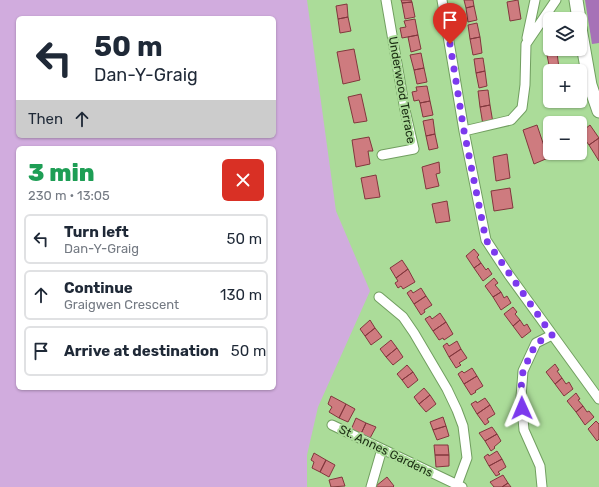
<!DOCTYPE html>
<meta charset="utf-8">
<style>
body{margin:0;font-family:Rubik,sans-serif;background:#f2f2f3;color:#1f2937;height:100vh;display:flex;flex-direction:column;font-size:15px;white-space:nowrap}
*{box-sizing:border-box;margin:0}
p{font-size:13px;color:#747a83}
.icon{flex:none;width:22px;height:22px;fill:none;stroke:currentColor;stroke-width:2;stroke-linecap:round;stroke-linejoin:round}
.map{position:relative;flex:1;overflow:hidden}
.details{position:absolute;left:16px;top:146px;width:260px;height:244px;display:flex;flex-direction:column;background:#fff;border-radius:6px;box-shadow:0 1px 3px #0004}
.details>*{flex:none}
.top-card{position:absolute;left:16px;top:16px;width:260px;height:122px;border-radius:6px;box-shadow:0 1px 3px #0004;background:#fff;color:#1f2937;overflow:hidden}
.tools{position:absolute;left:543px;top:12px;display:grid;gap:8px}
.tools a{display:grid;place-items:center;width:44px;height:44px;border-radius:6px;background:#fff;box-shadow:0 1px 3px #0004;font-size:20px}
.pin{position:absolute;display:grid;place-items:center;width:34px;height:34px;color:#fff;margin:-41px -17px;border-radius:50% 50% 50% 0;rotate:-45deg;box-shadow:0 0 4px #0007}
.pin .icon{rotate:45deg}
.me{position:absolute;width:44px;margin:-22px;rotate:359deg;stroke-linejoin:round;filter:drop-shadow(0 0 3px #0008)}
.turn{display:flex;align-items:center;gap:14px;height:84px;padding:0 12px;font-size:18px}
.turn .icon{width:52px;height:52px;stroke-width:2.5}
.turn b{display:block;font-size:28px;line-height:34px}
.then{display:flex;align-items:center;height:38px;padding:0 12px;background:#0003;gap:8px;font-size:15px}
.round{display:grid;place-items:center;flex:none;width:42px;height:42px;border-radius:6px;background:#f2f2f3}
.overview{display:flex;align-items:center;justify-content:space-between;height:68px;padding:0 12px}
h1{font-size:24px;font-weight:800;line-height:30px;color:#1e9e55}
ul{padding:0;list-style:none}
li{display:flex;align-items:center;gap:12px;height:50px;margin:0 8px 6px;padding:0 4px;border:2px solid #e0e1e3;border-radius:6px}
li div{flex:1}
li b{display:block;font-size:15px}
li em{font-style:normal}
.map>svg:first-child{display:block}
</style>
<div class="map">
<svg width="599" height="487" viewBox="0 0 599 487">
<rect width="100%" height="100%" fill="#abdc99"/>
<path fill="#d1acde" fill-rule="evenodd" d="M0 0H307L336 211 370 291 318 407 307 455V487H0ZM18 18H274V136H18ZM18 148H274V388H18Z"/>
<path fill="#a672b7" d="M585 0H599V43L592 44Z"/>
<path fill="#ce7b7f" stroke="#82373d" d="M401 0H411L412 2 402 3Z
M464 0H473L474 6 466 8Z
M518 0 521 19 510 21 507 2Z
M412 2 415 17 405 19 402 3Z
M347 4 348 17 338 19 336 6Z
M474 6 477 20 468 22 466 8Z
M348 17 351 31 340 33 338 19Z
M415 19 418 35 402 38 400 28 406 27 404 21Z
M477 23 480 37 470 39 468 25Z
M418 35 421 49 411 52 408 37Z
M480 37 482 53 473 55 470 39Z
M550 40V49H556L557 53 547 55 545 41Z
M354 49 360 80 343 84 337 52Z
M421 53 424 68 414 70 410 55Z
M557 53 559 68 550 70 547 55Z
M483 58 485 71 476 73 474 59Z
M424 68 427 82 417 84 414 70Z
M485 71 487 86 479 88 476 73Z
M427 86 430 101 420 103 419 100 414 101 412 92 417 91 416 87Z
M488 90 490 105 480 107 478 91Z
M361 94 367 121 354 123 348 97Z
M430 101 433 115 423 117 420 103Z
M553 101H564V102L553 104Z
M490 105 493 123 483 125 480 107Z
M433 119 435 134 426 136 423 121Z
M537 125 548 158 534 164 523 130Z
M590 125 599 138 589 145 580 133Z
M435 134 438 148 429 150 426 136Z
M369 137 373 151H368L370 164 356 167 352 140Z
M599 138V161L589 145Z
M507 154 510 178 496 181 493 157Z
M439 162 440 173 436 174 439 186 426 189 422 167Z
M376 175 380 197 365 199 361 178Z
M510 188 513 208 494 211 491 191Z
M447 201 450 221 436 223 432 204Z
M474 249 479 255 477 257 481 263 474 268 466 256Z
M402 260 408 269 396 278 390 268Z
M481 263 486 270 488 268 492 274 483 281 474 268Z
M408 269 415 282 403 289 401 286 398 288 395 283 398 281 396 278Z
M494 278 498 283 495 285 501 292 493 297 485 286Z
M421 288 426 296 414 304 407 293 411 290 413 293Z
M501 292 504 298 507 296 511 303 501 310 493 297Z
M426 296 432 305 424 310 425 312 421 315 414 304Z
M513 307 517 312 515 314 520 320 513 326 504 314Z
M440 313 446 322 433 331 425 319 430 316 432 319Z
M370 320 375 328 365 336 360 329Z
M520 320 524 326 527 324 531 331 522 338 513 326Z
M446 322 453 334 444 340 443 338 439 340 433 331Z
M375 328 382 337 371 345 365 336Z
M391 340 397 348 386 357 380 349Z
M457 341 461 349 449 357 443 346 447 343 449 346Z
M397 348 403 357 393 365 386 357Z
M461 349 467 358 459 363 461 365 456 368 449 357Z
M555 364 559 370 557 371 562 378 555 384 546 372Z
M407 365 413 372 402 380 397 374Z
M472 368 477 376 464 384 458 374 462 371 464 373Z
M413 372 418 380 408 388 402 380Z
M477 376 483 386 475 391 476 392 471 395 464 384Z
M562 378 566 384 569 382 573 389 564 396 555 384Z
M424 388 430 395 419 404 414 397Z
M576 393 580 399 578 400 583 406 576 412 567 401Z
M430 395 436 404 426 412 419 404Z
M331 396 346 404 339 418 329 412 332 407 328 404Z
M485 398 490 405 477 414 471 404 476 401 477 403Z
M346 404 355 409 348 422 339 418Z
M490 405 495 414 487 419 489 422 485 425 477 414Z
M583 406 587 412 589 411 594 417 585 425 576 412Z
M443 417 446 426 433 430 430 422Z
M356 418 366 423 360 436 350 432Z
M596 421 599 424V439L597 441 588 429Z
M366 423 376 427 369 440 360 436Z
M446 426 449 436 437 440 433 430Z
M492 427 497 434 485 441 479 433Z
M497 434 501 441 494 447 495 448 491 451 485 441Z
M434 445H448L449 455H435Z
M497 451 502 459 489 466 484 457 488 454 489 456Z
M314 453 326 460 320 472 312 468 314 462 311 460Z
M435 455H449V466L436 467Z
M502 459 506 467 498 472 500 474 496 476 489 466Z
M326 460 335 465 329 477 320 472Z
M503 475 508 483 502 487H494L490 482Z
M342 477 345 486 331 487 329 480Z
M387 477 394 486 393 487H377L376 486Z
M508 483 511 487H502Z"/>
<g fill="none" stroke-linecap="round" stroke-linejoin="round">
<defs>
<path id="street" d="M442 0 464 131 486 240 509 275 599 399
M527 38 535 0
M464 131 511 120 522 108 525 85 526 44 556 0
M382 155 414 149 405 110 386 0
M379 297 403 317 414 333 447 389 457 410 463 426 467 458 457 485
M332 425 462 487
M371 487 382 449
M542 487 540 466 524 430 521 397 523 371 536 343 552 335"/>
<path id="secondary" d="M576 0 579 19
M580 28 590 85 599 111"/>
</defs>
<use href="#street" stroke="#719f60" stroke-width="11"/>
<use href="#secondary" stroke="#719f60" stroke-width="15"/>
<use href="#street" stroke="#fff" stroke-width="9"/>
<use href="#secondary" stroke="#fff" stroke-width="13"/>
</g>
<g fill="none" stroke-linecap="round" stroke-linejoin="round">
<path stroke="#7c3aed" stroke-width="7" stroke-dasharray="0 12.6" d="M450 44 464 131 486 240 552 335 536 343 523 371 520 397 522 408"/>
</g>
<g text-anchor="middle" dominant-baseline="central" stroke-width="4" stroke-linejoin="round" paint-order="stroke">
<g font-size="12" fill="#1b2d13" stroke="#abdc99">
<text transform="translate(402 90) rotate(80)">Underwood Terrace</text>
<text transform="translate(386 451) rotate(26)">St. Annes Gardens</text>
</g>
</g>
</svg>
<div class="tools">
<a><svg class="icon" aria-label="layers" viewBox="0 0 24 24"><path d="M12 4l9 5-9 5-9-5zM3 14l9 5 9-5"/></svg></a>
<a>+</a>
<a>−</a>
</div>
<div class="pin" style="left:450px;top:44px;background:#d93025"><svg class="icon" aria-label="arrive" viewBox="0 0 24 24"><path d="M6 21V4h12l-3 4 3 4H6"/></svg></div>
<svg class="me" style="left:522px;top:408px" viewBox="-20 -20 40 40"><path d="M0-17L14 15 0 8-14 15z" fill="#7c3aed" stroke="#fff" stroke-width="4"/></svg>
<div class="top-card">
<div class="turn"><svg class="icon" aria-label="left" viewBox="0 0 24 24"><path d="M17 20v-9H6M10 6l-5 5 5 5"/></svg><div><b>50 m</b>Dan-Y-Graig</div></div>
<div class="then">Then<svg class="icon" aria-label="ahead" viewBox="0 0 24 24"><path d="M12 20V5M6 11l6-6 6 6"/></svg></div>
</div>
<section class="details">
<div class="overview"><div><h1>3 min</h1><p>230 m · 13:05</p></div><a class="round" style="background:#d93025;color:#fff"><svg class="icon" aria-label="close" viewBox="0 0 24 24"><path d="M6 6l12 12M18 6L6 18"/></svg></a></div>
<ul>
<li><svg class="icon" aria-label="left" viewBox="0 0 24 24"><path d="M17 20v-9H6M10 6l-5 5 5 5"/></svg><div><b>Turn left</b><p>Dan-Y-Graig</p></div><em>50 m</em></li>
<li><svg class="icon" aria-label="ahead" viewBox="0 0 24 24"><path d="M12 20V5M6 11l6-6 6 6"/></svg><div><b>Continue</b><p>Graigwen Crescent</p></div><em>130 m</em></li>
<li><svg class="icon" aria-label="arrive" viewBox="0 0 24 24"><path d="M6 21V4h12l-3 4 3 4H6"/></svg><div><b>Arrive at destination</b></div><em>50 m</em></li>
</ul>
</section>
</div>
